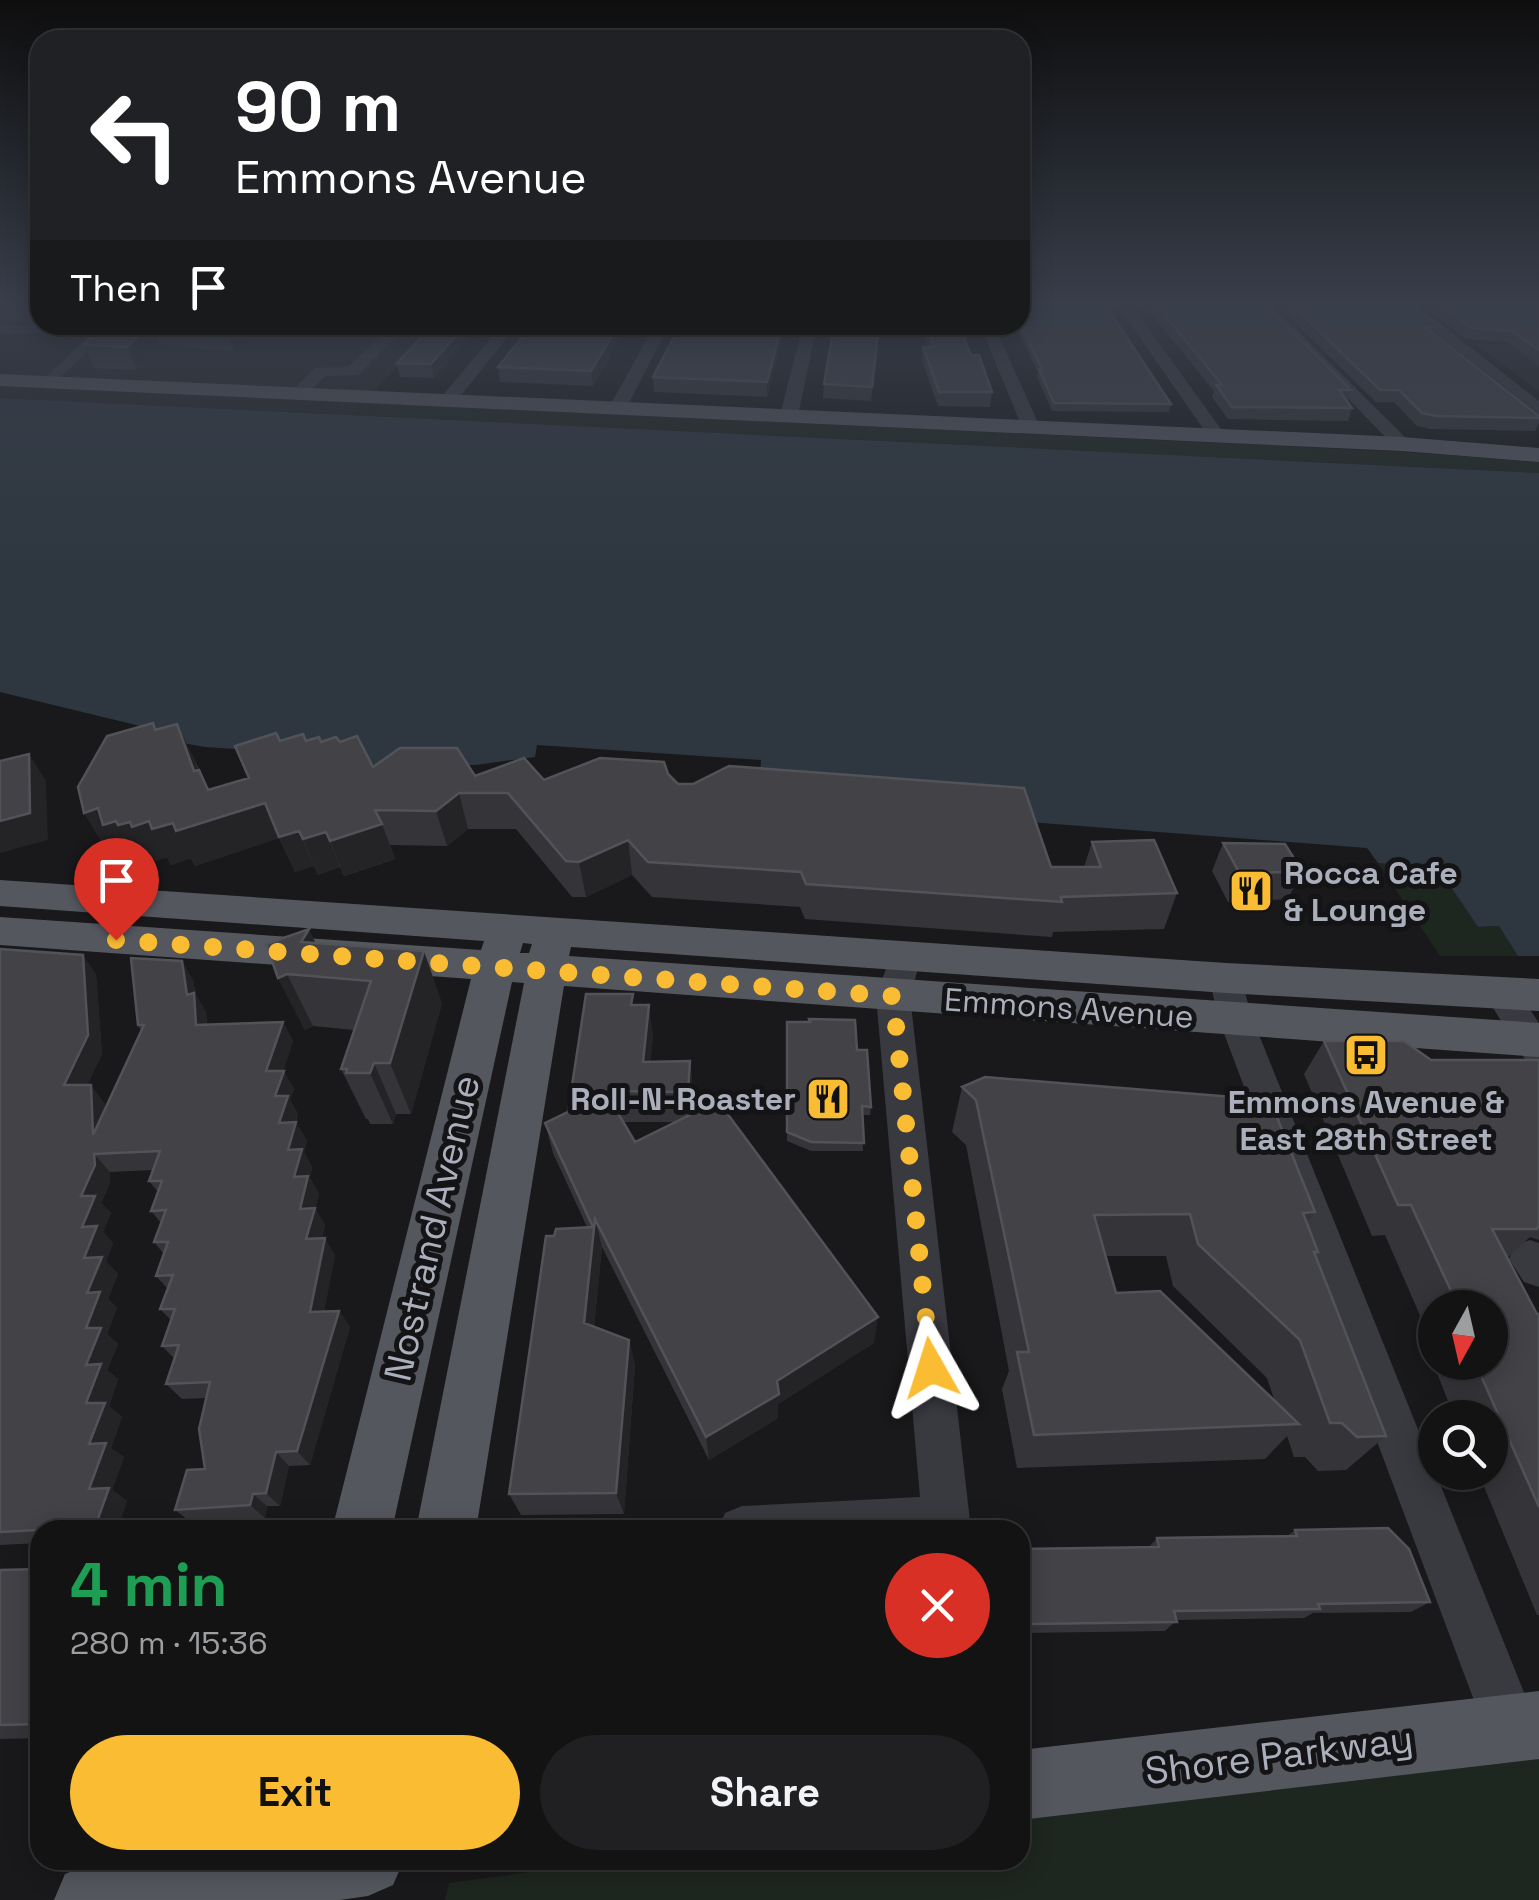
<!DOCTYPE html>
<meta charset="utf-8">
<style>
body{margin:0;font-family:"Space Grotesk",sans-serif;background:#202022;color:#f1f3f6;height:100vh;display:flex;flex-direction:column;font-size:38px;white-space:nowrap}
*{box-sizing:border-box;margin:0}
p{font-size:32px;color:#9d9ea0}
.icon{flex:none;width:55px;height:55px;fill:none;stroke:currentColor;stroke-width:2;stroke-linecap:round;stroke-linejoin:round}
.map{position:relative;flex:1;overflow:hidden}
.sheet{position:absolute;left:30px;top:1520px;width:1000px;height:350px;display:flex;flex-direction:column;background:#131314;border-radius:30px;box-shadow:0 5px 25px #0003,0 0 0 2px #323234}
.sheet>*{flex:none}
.banner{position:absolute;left:30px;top:30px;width:1000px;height:305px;border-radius:30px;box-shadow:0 5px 25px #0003,0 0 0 2px #323234;background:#202124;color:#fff;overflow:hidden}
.needle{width:65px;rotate:188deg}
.fabs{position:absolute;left:1418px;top:1290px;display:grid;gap:20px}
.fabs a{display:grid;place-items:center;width:90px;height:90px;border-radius:50%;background:#131314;box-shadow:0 5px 25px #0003,0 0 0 2px #323234;font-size:50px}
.pin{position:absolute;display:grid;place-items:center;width:85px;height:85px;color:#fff;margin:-102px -42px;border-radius:50% 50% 50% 0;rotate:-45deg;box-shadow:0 0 10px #0007}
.pin .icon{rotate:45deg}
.me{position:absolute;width:110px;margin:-55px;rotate:354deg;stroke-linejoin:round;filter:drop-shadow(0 0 8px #0008)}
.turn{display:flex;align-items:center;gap:35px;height:210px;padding:0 40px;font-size:45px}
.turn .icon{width:130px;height:130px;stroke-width:2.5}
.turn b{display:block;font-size:70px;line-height:85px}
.then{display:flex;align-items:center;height:95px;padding:0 40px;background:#0003;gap:20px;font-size:38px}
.round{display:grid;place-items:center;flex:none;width:105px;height:105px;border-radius:52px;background:#202022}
.headline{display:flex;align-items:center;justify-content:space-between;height:170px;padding:0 40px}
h1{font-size:60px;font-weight:700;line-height:75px;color:#1e9e55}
.primary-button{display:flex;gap:20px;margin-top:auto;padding:20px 40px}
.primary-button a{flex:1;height:115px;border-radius:60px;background:#f9bc33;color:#111;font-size:40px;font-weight:700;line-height:115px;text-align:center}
.primary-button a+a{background:#202022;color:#f1f3f6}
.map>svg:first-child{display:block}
</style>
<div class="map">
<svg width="1539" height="1900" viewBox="0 0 1539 1900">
<rect width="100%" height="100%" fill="#19191b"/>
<path fill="#252528" d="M0 306H40V325H436L351 415 0 398Z
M1476 344H1539V392Z"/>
<path fill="#1e2620" d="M364 402 1401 452 1539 462V473L351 415Z
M1378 863 1438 868 1478 927 1499 926 1518 956H1440Z
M1539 1753V1900H445L449 1883 619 1860H1020V1805Z"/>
<path fill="#2e3740" d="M0 398 1539 473V956H1518L1499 926 1478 927 1438 868 1378 863 1367 848 758 801 761 760 537 745 535 757 475 765 347 764 343 756 205 747 149 737 140 726 0 692Z"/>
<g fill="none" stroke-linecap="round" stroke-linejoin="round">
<path fill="#393a40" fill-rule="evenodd" d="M1118 306H1132L1226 436 1223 440H1211Z
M1258 306H1273L1408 440V448H1396Z
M1401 306H1417L1539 401V414Z
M0 325H116L50 387 42 382 44 379 92 333H0Z
M392 325H408L358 375 325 376 303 398 289 394 315 368 348 367Z
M502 325H517L455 403H443V395Z
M655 325H669L627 407 612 411 609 407Z
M803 325H817L798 415 789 420 780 415Z
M980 325H994L1040 427 1037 431H1025L1022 427Z
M906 943 918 947 922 955 910 996 971 1530H718L725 1513 742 1506 920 1497 876 996 894 947Z
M1226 966 1238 969 1253 1020 1538 1727 1530 1746 1511 1754 1492 1746 1484 1727 1219 1020 1209 978 1214 969Z
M1502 982 1514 986 1539 1023V1065L1526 1061 1485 995 1490 986Z
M1530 1240 1539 1243V1287L1524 1282 1509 1259 1515 1245Z"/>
<path fill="#55575f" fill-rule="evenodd" d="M0 374 1402 437 1539 448V462L1402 451 0 386Z
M0 880 1226 963 1539 979V1011L1226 993 571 947 569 956 1539 1023V1057L564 986 476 1530H416L524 983 512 982 392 1530H332L471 979 0 945V917L481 950 484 941 0 906ZM523 943 532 944 529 953H520Z
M1539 1691V1759L1020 1820V1750Z
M115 1860H404L393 1885 368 1896 340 1900H54L65 1874 91 1863Z"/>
</g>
<path fill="#353539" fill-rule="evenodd" d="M0 306H40V321H0Z
M1145 306H1267L1351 390 1347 401 1352 408 1348 421 1228 419 1212 397 1214 391Z
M1278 306H1413L1442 327 1438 337 1539 416V423L1535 431 1431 429 1417 426 1394 402H1376Z
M1423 306H1539V366L1507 342 1466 339Z
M104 325H270L234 352 159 344 137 370 94 368 84 345Z
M433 325H479L434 378 400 377 397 363Z
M628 325 593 386 500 382 498 367Z
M786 325 767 397 654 392 653 377Z
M880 325 871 401 823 398 824 384Z
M921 325H959L971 355 992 392 990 407 938 406 922 361 923 347H928Z
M1015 325H1020L1171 404 1169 412 1052 411 1037 377 1038 372Z
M156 730 194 758 208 790 249 778 280 741 340 742 373 767 475 776 544 780 668 774 678 784 1051 867H1084L1092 842 1177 893 1164 929 1053 932 1052 937 805 919 800 907 652 897 632 875 586 897H572L516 829H468L447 846 390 845 395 859 344 876 340 867 318 875 314 866 295 872 279 838 195 866 191 858 171 865 167 857 152 862 149 857 138 861 136 856 124 860 115 845 105 848Z
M1223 843 1302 871 1288 899 1228 902 1212 871Z
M316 943 442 1003 411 1114H396L393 1124H370L368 1119H366L341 1069 354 1030 313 1026 305 1030 278 978Z
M0 949 96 974 102 1054 87 1085 105 1104V1109L141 1031 138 1025 193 980 196 995 206 1012 207 1025 283 1022 293 1041 283 1071 294 1089 290 1100 298 1114 296 1123 307 1141 304 1152 312 1167 310 1178 319 1194 315 1208 325 1225 322 1238 335 1255 324 1311H339L350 1327 310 1465 289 1466 280 1506H267L265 1518 192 1523 175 1510 205 1469 207 1398 182 1399 166 1384 175 1359 162 1346 171 1320 160 1309 168 1289 156 1276 164 1254 154 1242 161 1223 151 1211 158 1192 149 1181 153 1170 110 1172V1183L101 1203 111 1213 103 1232 113 1243 106 1261 118 1274 108 1299 117 1308 107 1334 118 1344 107 1370 118 1379 109 1406 122 1417 111 1448 124 1457 112 1490 127 1501 117 1530H40V1543L0 1545Z
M634 1005 653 1036 650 1062 690 1061 693 1092 692 1114 874 1343 778 1404V1418L709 1460 602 1247 594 1327 629 1340 635 1365 624 1514 521 1515 509 1494 554 1236 587 1227 553 1153 545 1123 568 1112ZM623 1122H675L635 1142Z
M787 1031 857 1050 871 1107 870 1115H862L863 1151H811L787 1141Z
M1324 1041 1431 1060H1539V1240L1530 1237 1507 1258 1537 1314H1539V1615H1537L1478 1472H1490V1418H1455L1424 1341 1429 1336 1385 1235 1372 1236 1304 1074ZM1435 1308H1490V1362H1435Z
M962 1087 1315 1212 1307 1223 1318 1252 1315 1255 1386 1436 1346 1470 1318 1471 1305 1457H1294L1287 1436 1265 1459 1017 1468 1002 1389 1009 1371 966 1145 952 1132ZM1106 1256H1166L1173 1286 1267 1378 1275 1402 1116 1293Z
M1295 1530 1430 1602 1411 1612 1313 1613 1304 1618 1177 1620 1165 1631 1023 1633 1020 1613V1549L1149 1547 1157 1538 1286 1537Z
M40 1569V1738L0 1739V1570Z"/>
<path fill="#242427" d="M148 325H152L159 344 137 370 127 347Z
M232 325H270L234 352 226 329Z
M465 325H479L434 378 431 364Z
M619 325H628L593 386 591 371Z
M782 325H786L767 397V382Z
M177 724 194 758 211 806 194 771Z
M29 754 46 781 48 840 0 853V821Z
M459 793 468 829 447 846 436 811Z
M265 803 299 831 314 866 295 872 279 838 195 866 191 858 171 865 167 857 152 862 149 857 138 861 136 856 124 860 115 845 105 848 84 813 98 808 116 821 173 823 221 817Z
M382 824 395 859 344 876 330 841Z
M326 832 340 867 318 875 303 839Z
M628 840 632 875 586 897 579 862Z
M309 929 332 978 301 942Z
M424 951 442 1003 411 1114 390 1063Z
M83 955 96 974 102 1054 79 1104 64 1085Z
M182 961 193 980 196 995 206 1012 208 1044 196 1025 187 995Z
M287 974 313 1026 305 1030 278 978Z
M649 1005 653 1036 648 1092 643 1062Z
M283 1022 293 1041 277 1090 266 1071Z
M690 1061 693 1092 691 1122 688 1092Z
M374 1063 396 1114 393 1124 370 1073Z
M284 1071 294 1089 290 1100 298 1114 290 1141 279 1123 275 1096Z
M91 1085 105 1104 108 1153 93 1135Z
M296 1122 307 1141 304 1152 312 1167 310 1178 319 1194 315 1208 325 1225 318 1256 306 1239 288 1150Z
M94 1154 110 1172V1183L101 1203 111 1213 103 1232 113 1243 106 1261 118 1274 108 1299 117 1308 107 1334 118 1344 107 1370 118 1379 109 1406 122 1417 111 1448 124 1457 112 1490 127 1501 117 1530H100L95 1527 89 1489 86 1365 87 1293 81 1196Z
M595 1219 602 1247 592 1349 584 1323Z
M325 1238 335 1255 321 1328 310 1312Z
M339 1311 350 1327 310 1465 297 1451Z
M878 1317 874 1343 778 1404V1418L709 1460 706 1437 777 1381Z
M629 1340 635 1365 624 1514 616 1493Z
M276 1452 289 1466 280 1506 266 1493Z
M253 1494 267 1506 265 1518 250 1505Z"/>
<path fill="#424247" stroke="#525359" stroke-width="2.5" d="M1020 306H1106L1171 404 1054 403 1039 369H1042L1020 325Z
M1157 306H1267L1351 390H1339L1352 408 1232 407 1216 385H1222Z
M1293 306H1413L1442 327H1425L1539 416V418L1436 416 1422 413 1399 390H1380Z
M1442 306H1539V350L1512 331 1471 328Z
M104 325H148L127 347 84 345Z
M180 325H232L226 329Z
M433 325H465L431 364 397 363Z
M532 325H619L591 371 498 367Z
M680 325H782L767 382 653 377Z
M834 325H879L872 387 824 384Z
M927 325H959L971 355H979L992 392H939L923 347H934Z
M153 723 155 730 177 724 194 771 199 770 208 790 249 778 235 746 276 733 280 741 303 734 306 741 319 737 321 742 336 737 340 742 357 736 373 767 400 748H457L475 776 524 758 544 780 600 758 664 762 668 774 678 784H693L729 766 1024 788 1051 867H1101L1092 842 1154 840 1177 893 1061 897 1062 902 806 884 801 872 648 862 628 840 579 862 566 861 508 793H459L436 811 375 810 382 824 330 841 326 832 303 839 299 831 279 837 265 803 176 831 173 823 152 829 149 821 132 827 130 822 118 825 116 821 103 825 98 808 84 813 78 787 107 736Z
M29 754 30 813 0 821V761Z
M1223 843 1285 844 1302 871 1240 874Z
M309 929 301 942 424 951 390 1063H374L370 1073H346L347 1069H341L371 981 287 974 278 978 266 944Z
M0 949 83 955 88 1035 64 1085H91L93 1135 144 1025H138L131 958 182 961 187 995 194 993 196 1025 283 1022 266 1071H284L275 1096H288L279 1123 296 1122 288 1150 302 1149 294 1177 308 1176 300 1209 315 1208 306 1239 325 1238 310 1312 339 1311 297 1451 276 1452 266 1493 253 1494 250 1505 175 1510 187 1470 205 1469 199 1429 210 1382 166 1384 179 1345 162 1346 175 1309H160L173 1275 156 1276 168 1242H154L166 1210 151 1211 162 1181H149L160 1151 94 1154 95 1165 81 1196H95L82 1227 97 1226 84 1258 102 1257 87 1293 100 1292 86 1328H101L86 1365 101 1364 86 1403H105L89 1444 106 1443 89 1489 109 1488 95 1527 0 1532Z
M586 994H633L631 1005H649L643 1062 690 1061 688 1092 605 1091 635 1142 718 1101 878 1317 777 1381 779 1394 706 1437 595 1219 584 1323 629 1340 616 1493 509 1494 546 1236H554L556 1229 593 1227 545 1123 568 1112Z
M809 1019 855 1020 857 1050H867L871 1107 862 1106 864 1143 811 1142 787 1132V1022H810Z
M1324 1041H1404L1431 1060H1539V1225L1537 1229H1492L1537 1314H1539V1507L1475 1362H1490V1308H1459L1411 1205H1398Z
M985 1077 1270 1100 1315 1212 1303 1213 1318 1252H1314L1386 1436 1357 1437 1342 1423H1330L1300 1340 1198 1244 1190 1214 1094 1215 1116 1293 1160 1291 1299 1424 1034 1435 1017 1352H1029L976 1100 962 1087Z
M1388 1528 1409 1549 1430 1602 1318 1604 1320 1609 1174 1611 1177 1622 1030 1624 1020 1549 1159 1547 1157 1538 1297 1536 1295 1530Z
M40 1569V1724L0 1725V1570Z"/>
<linearGradient id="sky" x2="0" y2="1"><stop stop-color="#0e0e0f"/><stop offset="0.53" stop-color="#383e4a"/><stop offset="1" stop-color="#383e4a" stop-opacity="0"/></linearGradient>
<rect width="1539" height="572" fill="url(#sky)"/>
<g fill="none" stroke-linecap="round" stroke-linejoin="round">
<path stroke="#f9bc33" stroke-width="18" stroke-dasharray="0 32.4" d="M116 940 893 996 931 1368"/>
</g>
<defs>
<symbol id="restaurant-square" viewBox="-11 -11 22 22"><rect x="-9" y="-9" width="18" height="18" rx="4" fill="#f9bc33" stroke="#141416"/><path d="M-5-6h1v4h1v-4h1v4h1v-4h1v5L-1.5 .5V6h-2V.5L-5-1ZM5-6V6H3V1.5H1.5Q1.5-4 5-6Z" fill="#111"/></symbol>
<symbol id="bus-square" viewBox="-11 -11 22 22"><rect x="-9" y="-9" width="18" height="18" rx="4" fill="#f9bc33" stroke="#141416"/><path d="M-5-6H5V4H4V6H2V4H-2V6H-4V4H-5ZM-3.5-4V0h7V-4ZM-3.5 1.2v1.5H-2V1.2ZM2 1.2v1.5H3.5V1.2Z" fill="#111"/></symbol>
</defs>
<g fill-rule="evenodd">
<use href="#restaurant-square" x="1226" y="866" width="50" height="50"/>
<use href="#bus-square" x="1341" y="1030" width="50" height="50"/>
<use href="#restaurant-square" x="803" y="1074" width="50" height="50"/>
</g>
<g text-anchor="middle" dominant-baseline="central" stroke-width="10" stroke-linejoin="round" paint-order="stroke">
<g font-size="32" font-weight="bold" fill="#abafbb" stroke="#141416" text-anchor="start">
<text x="1284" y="873">Rocca Cafe<tspan x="1284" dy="37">&amp; Lounge</tspan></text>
<text x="796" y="1099" text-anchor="end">Roll-N-Roaster</text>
<text x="1366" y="1102" text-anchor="middle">Emmons Avenue &amp;<tspan x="1366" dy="37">East 28th Street</tspan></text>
</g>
<g font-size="32" fill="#abafbb" stroke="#141416">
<text transform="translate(1069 1008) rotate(4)">Emmons Avenue</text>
</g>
<g font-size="38" fill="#abafbb" stroke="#141416">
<text transform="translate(432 1228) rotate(-77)">Nostrand Avenue</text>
<text transform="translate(1279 1755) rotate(-7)">Shore Parkway</text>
</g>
</g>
</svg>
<div class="fabs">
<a><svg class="needle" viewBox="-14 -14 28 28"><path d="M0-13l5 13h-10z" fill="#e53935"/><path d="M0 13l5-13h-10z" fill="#9d9ea0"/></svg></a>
<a><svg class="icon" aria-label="search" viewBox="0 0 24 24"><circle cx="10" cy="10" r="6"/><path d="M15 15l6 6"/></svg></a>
</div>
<div class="pin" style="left:116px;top:940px;background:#d93025"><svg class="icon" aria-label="arrive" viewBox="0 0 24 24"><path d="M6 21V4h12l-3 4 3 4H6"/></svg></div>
<svg class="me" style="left:931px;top:1368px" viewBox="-20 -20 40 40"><path d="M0-17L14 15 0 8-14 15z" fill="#f9bc33" stroke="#fff" stroke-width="4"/></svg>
<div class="banner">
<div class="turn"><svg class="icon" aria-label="left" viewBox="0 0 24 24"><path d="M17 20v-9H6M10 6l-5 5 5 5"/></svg><div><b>90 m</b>Emmons Avenue</div></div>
<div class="then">Then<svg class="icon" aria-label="arrive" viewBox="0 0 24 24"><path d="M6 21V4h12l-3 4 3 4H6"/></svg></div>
</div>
<section class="sheet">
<div class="headline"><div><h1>4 min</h1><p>280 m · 15:36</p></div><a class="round" style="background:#d93025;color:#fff"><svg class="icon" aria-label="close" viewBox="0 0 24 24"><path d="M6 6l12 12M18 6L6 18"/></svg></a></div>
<div class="primary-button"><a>Exit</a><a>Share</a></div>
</section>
</div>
